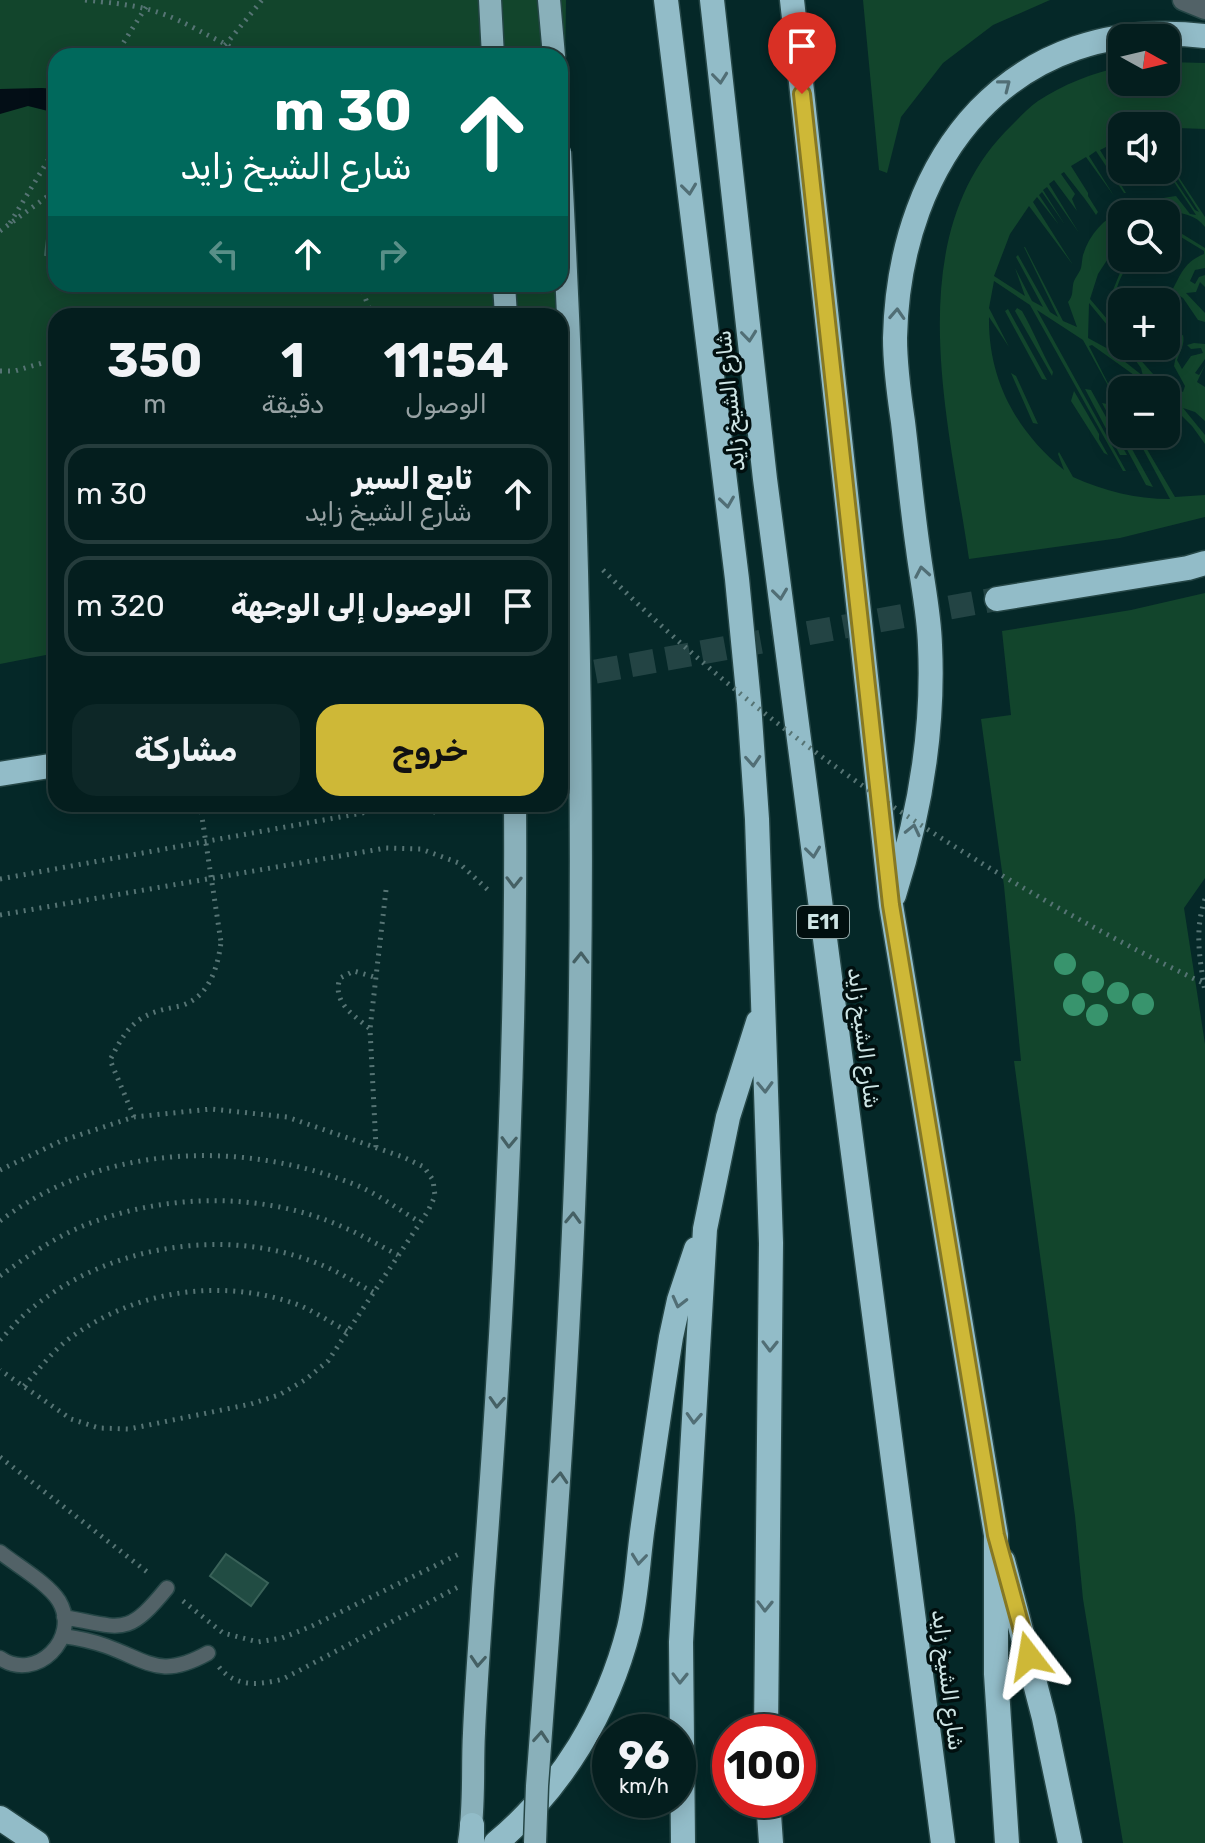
<!DOCTYPE html>
<html lang="ar">
<meta charset="utf-8">
<style>
body{margin:0;font-family:Rubik,Vazirmatn,sans-serif;background:#0d2727;color:#f1f3f6;direction:rtl;height:100vh;display:flex;flex-direction:column;font-size:30px;white-space:nowrap}
*{box-sizing:border-box;margin:0}
p{font-size:26px;color:#97a2a4}
.icon{flex:none;width:44px;height:44px;fill:none;stroke:currentColor;stroke-width:2;stroke-linecap:round;stroke-linejoin:round}
.map{position:relative;flex:1;overflow:hidden;direction:ltr}
.sheet{position:absolute;left:48px;top:308px;width:520px;height:504px;display:flex;flex-direction:column;background:#041e1e;border-radius:24px;box-shadow:0 4px 20px #0003,0 0 0 2px #253c3c;direction:rtl}
.sheet>*{flex:none}
.top-card{position:absolute;left:48px;top:48px;width:520px;height:244px;border-radius:24px;box-shadow:0 4px 20px #0003,0 0 0 2px #253c3c;direction:rtl;background:#00695c;color:#fff;overflow:hidden}
.needle{width:52px;rotate:98deg}
.tools{position:absolute;left:1108px;top:24px;display:grid;gap:16px}
.tools a{display:grid;place-items:center;width:72px;height:72px;border-radius:16px;background:#041e1e;box-shadow:0 4px 20px #0003,0 0 0 2px #253c3c;font-size:40px}
.speed{position:absolute;left:592px;top:1714px;display:flex;gap:16px;font-size:40px;font-weight:700;text-align:center}
.speed>*{display:grid;place-content:center;width:104px;height:104px;border-radius:50%;background:#041e1e;box-shadow:0 4px 20px #0003,0 0 0 2px #253c3c;line-height:1}
.speed small{font-size:20px;font-weight:400}
.speed .limit{border:12px solid #d22;background:#fff;color:#111}
.pin{position:absolute;display:grid;place-items:center;width:68px;height:68px;color:#fff;margin:-82px -34px;border-radius:50% 50% 50% 0;rotate:-45deg;box-shadow:0 0 8px #0007}
.pin .icon{rotate:45deg}
.me{position:absolute;width:88px;margin:-44px;rotate:346deg;stroke-linejoin:round;filter:drop-shadow(0 0 6px #0008)}
.turn{display:flex;align-items:center;gap:28px;height:168px;padding:0 24px;font-size:36px}
.turn .icon{width:104px;height:104px;stroke-width:2.5}
.turn b{display:block;font-size:56px;line-height:68px}
.lanes{display:flex;align-items:center;height:76px;padding:0 24px;background:#0003;justify-content:center;gap:40px;direction:ltr}
.lanes .off{opacity:.35}
.eta{display:flex;justify-content:space-evenly;align-items:center;height:136px;text-align:center}
.eta b{font-size:48px;font-weight:700;line-height:56px}
.primary-button{display:flex;gap:16px;margin-top:auto;padding:16px 24px}
.primary-button a{flex:1;height:92px;border-radius:24px;background:#ceb837;color:#111;font-size:32px;font-weight:700;line-height:92px;text-align:center}
.primary-button a+a{background:#0d2727;color:#f1f3f6}
ul{padding:0;list-style:none}
li{display:flex;align-items:center;gap:24px;height:100px;margin:0 16px 12px;padding:0 8px;border:4px solid #253c3c;border-radius:24px}
li div{flex:1}
li b{display:block;font-size:30px}
li em{font-style:normal}
.map>svg:first-child{display:block}
</style>
<div class="map">
<svg width="1205" height="1843" viewBox="0 0 1205 1843">
<rect width="100%" height="100%" fill="#052828"/>
<path fill="#12452c" fill-rule="evenodd" d="M0 0H566L560 416V316H56V653L0 664ZM56 56H560V284H56Z
M863 0H1050L993 25 943 63 901 117 887 173 879 170Z
M1166 62 1205 63V129L1122 126V140L1119 142 1122 154 1115 143 1108 146 1132 185 1128 183 1106 147 1100 150 1126 193H1124L1096 151 1089 156 1114 196 1086 157 1071 166 1088 193V196L1098 212 1096 215C1086 199 1075 187 1064 172L1061 174 1075 194 1072 199 1077 211 1054 180 1049 184 1079 233 1047 187 1043 190 1065 225 1042 192 1039 195 1059 225 1037 197 1033 202 1073 265 1029 206 1010 234 994 276 1025 296 1015 268 1032 301 1043 307 1016 257 1018 255 1050 312 1058 317 1024 247H1025L1063 321 1077 327 1068 302C1073 296 1072 292 1073 285 1074 278 1079 274 1081 268 1082 264 1082 259 1083 255 1097 211 1139 201 1176 196L1190 214 1196 215 1166 170V167L1195 210 1199 212 1171 168 1172 167 1205 217V227C1188 204 1148 214 1122 214V237L1098 274 1090 299 1113 326 1112 304 1107 305 1126 258H1134C1120 274 1110 296 1116 318 1118 326 1121 334 1122 343L1089 303 1088 338 1110 350 1143 376 1141 368 1125 346H1128L1162 384 1183 392 1185 386 1174 366 1180 336 1183 335C1185 345 1180 351 1177 360L1182 369 1191 356 1203 353 1201 348 1191 349 1187 345 1194 343 1205 344V359L1195 373 1199 375 1205 365 1197 382 1205 387V421L1195 412 1183 408 1205 435V444L1192 426 1166 400V390H1155L1092 345 1089 346 1122 411 1083 340 1037 310 1126 471H1123L1030 305 994 281 989 308 1009 347 989 317C988 379 1016 431 1064 470L1058 454 1059 452 1073 477C1104 491 1135 499 1170 499L1135 434H1138L1175 497 1205 495V517L1120 538 969 559C949 421 897 235 1012 125 1020 117 1029 107 1038 101 1062 85 1094 72 1122 67V82H1166Z
M1166 224 1205 248V268L1195 270 1190 281 1195 284 1199 277 1205 275V287L1200 282 1196 292 1186 293 1205 313V322L1198 320 1183 298 1172 291C1181 274 1184 262 1204 254V251L1166 228Z
M1017 308 1022 311C1034 332 1041 351 1053 372L1052 376 1015 311Z
M1008 309 1047 380 1042 379 1005 311Z
M1011 373 1016 376 1038 424 1033 423Z
M1085 389 1091 390 1127 455H1120Z
M1074 391 1099 434V439L1108 455 1104 453 1071 401Z
M1102 403 1107 404 1153 487 1146 485Z
M1205 593V878L1184 908 1205 1044V1843H1123L1083 1599 1075 1516 1014 1061H1021L1004 886 981 719 1011 715 1002 631 1131 610Z"/>
<path fill="#030e16" d="M42 88 56 89V113L28 106 0 114V89Z"/>
<path fill="#214c43" stroke="#3a6259" stroke-width="2" d="M48 231 56 232V257L45 255Z
M226 1554 268 1583 251 1606 210 1576Z"/>
<g fill="none" stroke-linecap="round" stroke-linejoin="round">
<path stroke="#234444" stroke-width="24" stroke-dasharray="24 12" stroke-linecap="butt" d="M560 678 997 599"/>
<defs>
<path id="service" d="M0 1552C16 1565 48 1583 59 1601 81 1638 36 1683 0 1658
M64 1617C123 1628 127 1637 167 1588
M63 1636C78 1638 92 1641 106 1646 150 1662 161 1679 208 1653"/>
<path id="minor" d="M1183 0 1205 9"/>
<path id="trunk" d="M490 0 493 56
M549 0 554 56
M504 284 506 316
M469 1842C475 1806 472 1769 474 1733 476 1685 480 1637 483 1589 503 1328 517 1066 515 804"/>
<path id="motorway" d="M666 0 737 579 749 703 757 819 771 1243 766 1732
M712 0 765 479 943 1843
M792 0 891 905 996 1535V1674L1007 1843
M997 599 1188 568 1205 563
M0 774 56 765
M894 895C920 813 934 730 930 645 929 612 922 581 918 549 912 507 908 464 903 422 899 395 895 366 895 338 899 155 1012 14 1205 36
M1003 1561 1044 1718 1070 1843
M768 1800 771 1843
M0 1818 37 1843
M472 1825V1843
M496 1843C562 1788 608 1711 629 1628 637 1594 638 1559 643 1525 652 1462 661 1399 671 1337L679 1300 696 1249
M683 1843 681 1642 705 1229 728 1117 758 1022"/>
</defs>
<use href="#service" stroke="#254646" stroke-width="17"/>
<use href="#minor" stroke="#254646" stroke-width="23"/>
<use href="#trunk" stroke="#254646" stroke-width="25"/>
<use href="#motorway" stroke="#254646" stroke-width="27"/>
<path stroke="#567474" stroke-width="5" stroke-dasharray="2 6" stroke-linecap="butt" d="M85 0C131 5 152 6 194 28 212 38 227 43 243 56
M115 56 146 7
M213 56 227 43 262 0
M10 223 56 147
M0 231 56 190
M360 284 372 316
M0 371H15L56 359
M0 879 384 809 435 812
M1205 899C1194 932 1200 959 1205 992
M0 915 386 848 421 849 459 863 488 890
M369 1028C352 1014 332 1002 340 978L354 971 374 977
M134 1117 110 1060C118 1045 125 1030 139 1020 152 1011 166 1009 180 1006 209 998 218 967 221 942
M376 1147 370 1029 386 890
M0 1170 61 1141 134 1117 211 1109 287 1117 403 1157 424 1167 433 1180 435 1196 428 1211 328 1361 305 1380 279 1395 251 1404 129 1429 99 1428 71 1419 0 1370
M0 1221C101 1144 241 1139 356 1185 378 1194 399 1210 420 1222
M0 1276C30 1254 61 1233 96 1221 174 1193 267 1193 343 1227 362 1235 380 1246 398 1255
M0 1340C8 1332 16 1322 25 1314 102 1246 224 1225 319 1264 338 1271 356 1283 373 1292
M24 1386C37 1372 50 1354 66 1341 130 1292 216 1277 293 1303 311 1309 330 1322 347 1331
M0 1457 151 1575
M183 1601 223 1633 258 1642 282 1638 312 1626 461 1553
M219 1667C236 1688 260 1685 283 1679L460 1586"/>
<use href="#service" stroke="#526267" stroke-width="14"/>
<use href="#minor" stroke="#526267" stroke-width="20"/>
<use href="#trunk" stroke="#89b0ba" stroke-width="22"/>
<use href="#motorway" stroke="#92bcc8" stroke-width="24"/>
<defs>
<path id="trunk-bridge" d="M535 1843 537 1786C557 1521 577 1256 580 990 584 710 575 431 560 152"/>
</defs>
<use href="#trunk-bridge" stroke="#254646" stroke-width="25" stroke-linecap="butt"/>
<path stroke="#567474" stroke-width="5" stroke-dasharray="2 6" stroke-linecap="butt" d="M603 570C776 743 985 878 1205 984
M200 804 221 942"/>
<use href="#trunk-bridge" stroke="#89b0ba" stroke-width="22"/>
</g>
<g fill="#38946d">
<circle cx="1065" cy="964" r="11"/>
<circle cx="1093" cy="982" r="11"/>
<circle cx="1118" cy="993" r="11"/>
<circle cx="1143" cy="1004" r="11"/>
<circle cx="1074" cy="1005" r="11"/>
<circle cx="1097" cy="1015" r="11"/>
</g>
<defs><path id="oneway-chevron" d="M-2-3.5L2.5 0L-2 3.5" fill="none" stroke-width="1.6" stroke-linecap="round" stroke-linejoin="round" transform="scale(2)"/></defs>
<g stroke="#516e75">
<use href="#oneway-chevron" transform="translate(720 78) rotate(84)"/>
<use href="#oneway-chevron" transform="translate(1005 85) rotate(-38)"/>
<use href="#oneway-chevron" transform="translate(689 189) rotate(83)"/>
<use href="#oneway-chevron" transform="translate(897 314) rotate(-87)"/>
<use href="#oneway-chevron" transform="translate(749 336) rotate(84)"/>
<use href="#oneway-chevron" transform="translate(727 502) rotate(82)"/>
<use href="#oneway-chevron" transform="translate(922 572) rotate(-100)"/>
<use href="#oneway-chevron" transform="translate(780 594) rotate(83)"/>
<use href="#oneway-chevron" transform="translate(753 761) rotate(86)"/>
<use href="#oneway-chevron" transform="translate(913 830) rotate(-77)"/>
<use href="#oneway-chevron" transform="translate(813 852) rotate(83)"/>
<use href="#oneway-chevron" transform="translate(765 1087) rotate(88)"/>
<use href="#oneway-chevron" transform="translate(679 1302) rotate(104)"/>
<use href="#oneway-chevron" transform="translate(770 1346) rotate(91)"/>
<use href="#oneway-chevron" transform="translate(694 1418) rotate(93)"/>
<use href="#oneway-chevron" transform="translate(639 1559) rotate(96)"/>
<use href="#oneway-chevron" transform="translate(765 1606) rotate(91)"/>
<use href="#oneway-chevron" transform="translate(680 1678) rotate(91)"/>
</g>
<g stroke="#456064">
<use href="#oneway-chevron" transform="translate(514 882) rotate(91)"/>
<use href="#oneway-chevron" transform="translate(581 958) rotate(-89)"/>
<use href="#oneway-chevron" transform="translate(509 1142) rotate(92)"/>
<use href="#oneway-chevron" transform="translate(573 1218) rotate(-88)"/>
<use href="#oneway-chevron" transform="translate(497 1402) rotate(93)"/>
<use href="#oneway-chevron" transform="translate(560 1478) rotate(-86)"/>
<use href="#oneway-chevron" transform="translate(478 1661) rotate(94)"/>
<use href="#oneway-chevron" transform="translate(541 1737) rotate(-86)"/>
</g>
<g fill="none" stroke-linecap="round" stroke-linejoin="round">
<defs>
<path id="route" d="M802 94 891 905 996 1535 1029 1656"/>
</defs>
<use href="#route" stroke="#867824" stroke-width="20"/>
<use href="#route" stroke="#ceb837" stroke-width="14"/>
</g>
<g text-anchor="middle" dominant-baseline="central" stroke-width="7" stroke-linejoin="round" paint-order="stroke">
<rect fill="#010f0f" stroke="#90a5a5" stroke-width="2" x="797" y="906" width="52" height="32" rx="6"/>
<g font-size="20" font-weight="bold" fill="#cee5e5">
<text x="823" y="922">E11</text>
</g>
<g font-size="22" fill="#cee5e5" stroke="#010f0f">
<text transform="translate(730 401) rotate(-96)">شارع الشيخ زايد</text>
<text transform="translate(864 1038) rotate(83)">شارع الشيخ زايد</text>
<text transform="translate(948 1680) rotate(83)">شارع الشيخ زايد</text>
</g>
</g>
</svg>
<div class="tools">
<a><svg class="needle" viewBox="-14 -14 28 28"><path d="M0-13l5 13h-10z" fill="#e53935"/><path d="M0 13l5-13h-10z" fill="#97a2a4"/></svg></a>
<a><svg class="icon" aria-label="sound" viewBox="0 0 24 24"><path d="M4 9h4l5-4v14l-5-4H4zM17 9q2 3 0 6"/></svg></a>
<a><svg class="icon" aria-label="search" viewBox="0 0 24 24"><circle cx="10" cy="10" r="6"/><path d="M15 15l6 6"/></svg></a>
<a>+</a>
<a>−</a>
</div>
<div class="speed"><div>96<small>km/h</small></div><div class="limit">100</div></div>
<div class="pin" style="left:802px;top:94px;background:#d93025"><svg class="icon" aria-label="arrive" viewBox="0 0 24 24"><path d="M6 21V4h12l-3 4 3 4H6"/></svg></div>
<svg class="me" style="left:1029px;top:1656px" viewBox="-20 -20 40 40"><path d="M0-17L14 15 0 8-14 15z" fill="#ceb837" stroke="#fff" stroke-width="4"/></svg>
<div class="top-card">
<div class="turn"><svg class="icon" aria-label="ahead" viewBox="0 0 24 24"><path d="M12 20V5M6 11l6-6 6 6"/></svg><div><b>30 m</b>شارع الشيخ زايد</div></div>
<div class="lanes"><svg class="icon off" aria-label="left" viewBox="0 0 24 24"><path d="M17 20v-9H6M10 6l-5 5 5 5"/></svg><svg class="icon" aria-label="ahead" viewBox="0 0 24 24"><path d="M12 20V5M6 11l6-6 6 6"/></svg><svg class="icon off" aria-label="right" viewBox="0 0 24 24"><path d="M7 20v-9h11M14 6l5 5-5 5"/></svg></div>
</div>
<section class="sheet">
<div class="eta">
<div><b>11:54</b><p>الوصول</p></div>
<div><b>1</b><p>دقيقة</p></div>
<div><b>350</b><p>m</p></div>
</div>
<ul>
<li><svg class="icon" aria-label="ahead" viewBox="0 0 24 24"><path d="M12 20V5M6 11l6-6 6 6"/></svg><div><b>تابع السير</b><p>شارع الشيخ زايد</p></div><em>30 m</em></li>
<li><svg class="icon" aria-label="arrive" viewBox="0 0 24 24"><path d="M6 21V4h12l-3 4 3 4H6"/></svg><div><b>الوصول إلى الوجهة</b></div><em>320 m</em></li>
</ul>
<div class="primary-button"><a>خروج</a><a>مشاركة</a></div>
</section>
</div>
